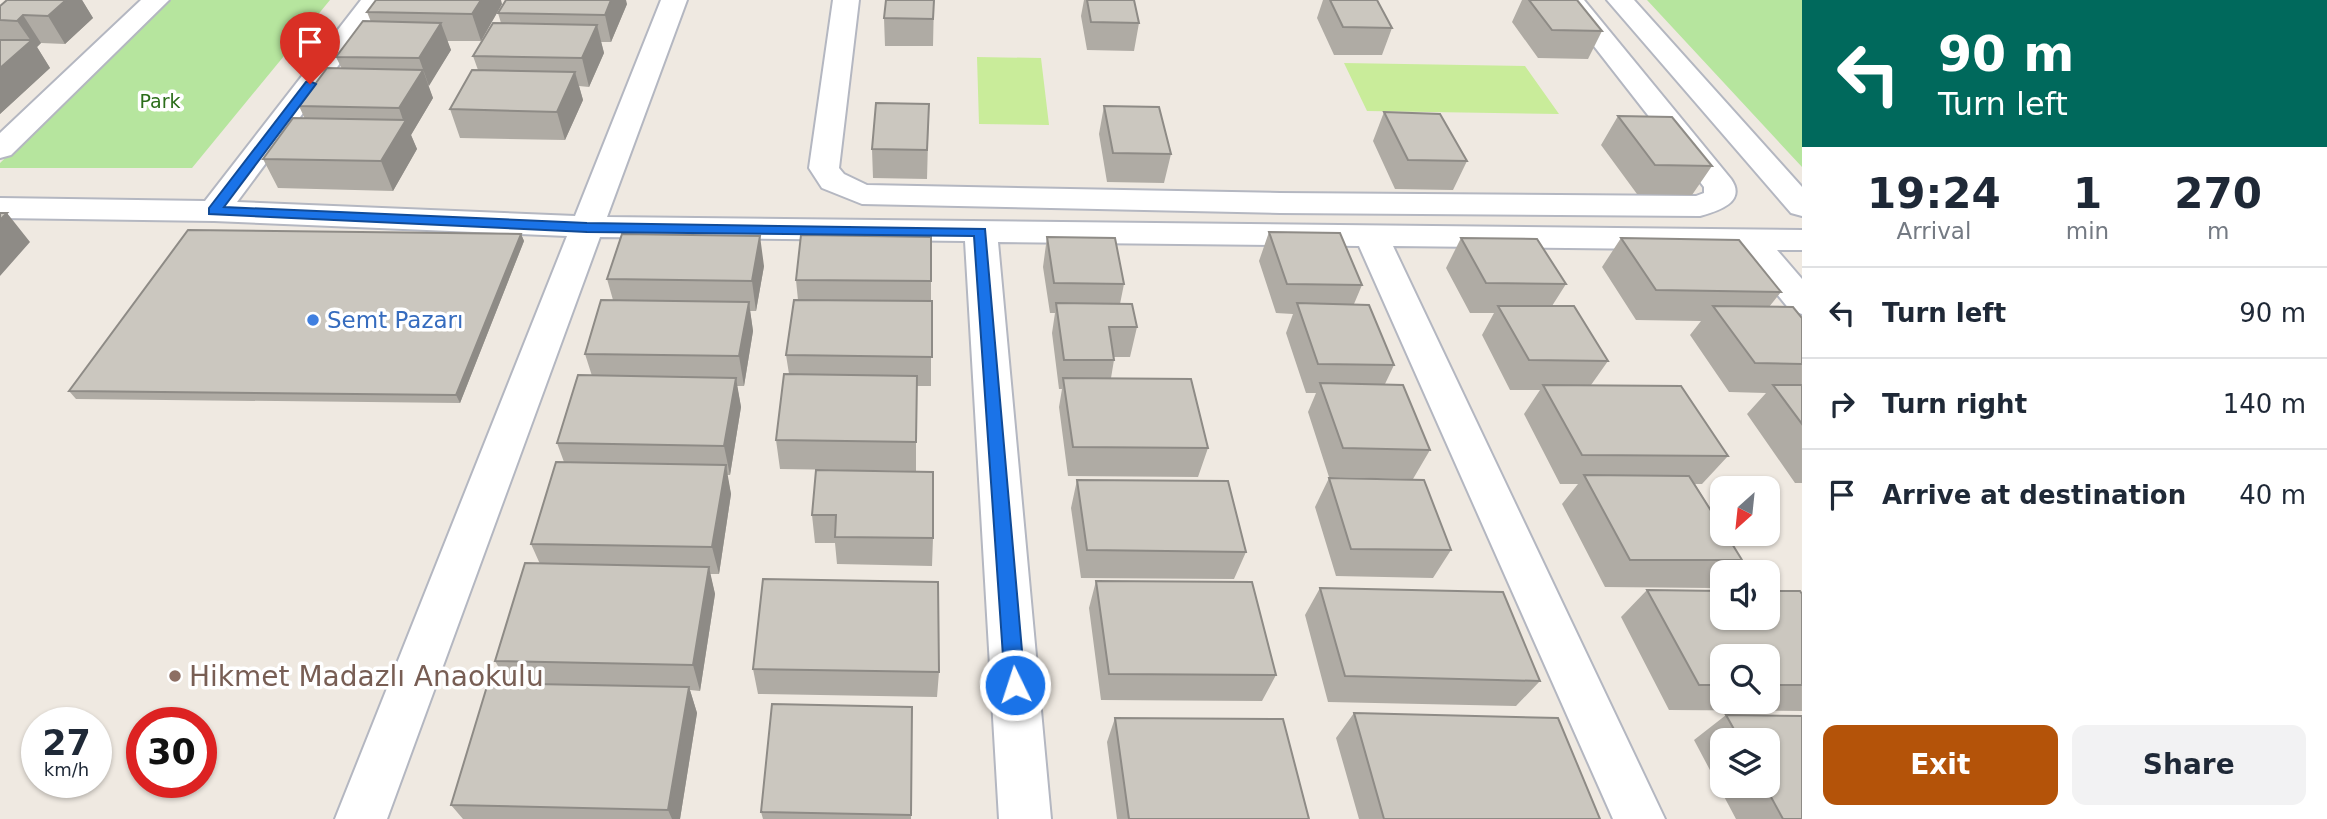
<!DOCTYPE html>
<meta charset="utf-8">
<style>
body{margin:0;font-family:"DejaVu Sans",sans-serif;background:#f2f2f3;color:#1f2937;height:100vh;display:flex;flex-direction:column;font-size:26px;white-space:nowrap}
*{box-sizing:border-box;margin:0}
p{font-size:23px;color:#747a83}
.icon{flex:none;width:38px;height:38px;fill:none;stroke:currentColor;stroke-width:2;stroke-linecap:round;stroke-linejoin:round}
.map{position:relative;flex:1;overflow:hidden}
.details{display:flex;flex-direction:column;background:#fff;width:525px}
.details>*{flex:none}
.top-card{background:#00695c;color:#fff;overflow:hidden}
.needle{width:46px;rotate:207deg}
.tools{position:absolute;left:1710px;top:476px;display:grid;gap:14px}
.tools a{display:grid;place-items:center;width:70px;height:70px;border-radius:14px;background:#fff;box-shadow:0 2px 5px #0004;font-size:35px}
.speed{position:absolute;left:21px;top:707px;display:flex;gap:14px;font-size:35px;font-weight:700;text-align:center}
.speed>*{display:grid;place-content:center;width:91px;height:91px;border-radius:50%;background:#fff;box-shadow:0 2px 5px #0004;line-height:1}
.speed small{font-size:18px;font-weight:400}
.speed .limit{border:10px solid #d22;background:#fff;color:#111}
.pin{position:absolute;display:grid;place-items:center;width:60px;height:60px;color:#fff;margin:-72px -30px;border-radius:50% 50% 50% 0;rotate:-45deg;box-shadow:0 0 7px #0007}
.pin .icon{rotate:45deg}
.me{position:absolute;width:77px;margin:-38px;rotate:356deg;stroke-linejoin:round;filter:drop-shadow(0 0 5px #0008)}
.turn{display:flex;align-items:center;gap:24px;height:147px;padding:0 21px;font-size:32px}
.turn .icon{width:91px;height:91px;stroke-width:2.5}
.turn b{display:block;font-size:49px;line-height:60px}
.eta{display:flex;justify-content:space-evenly;align-items:center;height:119px;text-align:center}
.eta b{font-size:42px;font-weight:700;line-height:49px}
.button{display:flex;gap:14px;margin-top:auto;padding:14px 21px}
.button a{flex:1;height:80px;border-radius:14px;background:#b45309;color:#fff;font-size:28px;font-weight:700;line-height:80px;text-align:center}
.button a+a{background:#f2f2f3;color:#1f2937}
ul{padding:0;list-style:none}
li{display:flex;align-items:center;gap:21px;height:91px;padding:0 21px;border-top:2px solid #e0e1e3}
li div{flex:1}
li b{display:block;font-size:26px}
li em{font-style:normal}
main{display:flex;flex:1;min-height:0}
.map>svg:first-child{display:block}
</style>
<main>
<div class="map">
<svg width="1802" height="819" viewBox="0 0 1802 819">
<rect width="100%" height="100%" fill="#efe9e1"/>
<path fill="#b6e59e" d="M171 0H330L192 168H0V163Z
M1647 0H1802V167Z"/>
<path fill="#c9ec9a" d="M977 57 1041 58 1049 125 979 124Z
M1344 63 1525 66 1559 114 1367 111Z"/>
<g fill="none" stroke-linecap="round" stroke-linejoin="round">
<defs>
<path id="minor" d="M141 0H169L11 155 0 158V133Z
M361 0H387L237 202 575 216 661 0H687L607 217 1802 230V250H1777L1802 279V314L1790 310 1741 250 1393 246 1665 819H1613L1359 246 998 242 1051 819H999L965 241 600 237 387 819H335L567 236 214 221 0 218V198L205 201Z
M833 0H859L839 168 844 174 867 185 1280 193 1696 196 1704 193V187L1558 0H1584L1731 179C1747 202 1718 211 1700 216L1280 213 862 204 822 188 809 168Z
M1607 0H1634L1802 187V216L1791 213Z"/>
</defs>
<use href="#minor" stroke="#b4b7c1" stroke-width="4"/>
<use href="#minor" fill="#fff" fill-rule="evenodd"/>
</g>
<path fill="#afaba4" fill-rule="evenodd" d="M7 0H82L93 18 65 44 41 43 37 47 50 68 0 114V6Z
M934 0 933 46H885L884 18Z
M1084 0H1134L1139 23 1134 51 1087 50 1081 16Z
M1323 0H1377L1392 28 1382 55H1334L1317 18Z
M1522 0H1577L1602 31 1588 59 1538 58 1512 22Z
M502 4 481 41H447L451 50 428 86 433 98 411 135 417 149 393 191 278 188 263 159 305 119 299 106 342 69 336 57 371 22 367 12Z
M627 4 611 42H601L604 53 589 87 579 86 583 100 565 140 460 138 450 109 478 70 473 56 501 23 498 13Z
M929 104 927 179 873 178 872 149Z
M1104 106 1171 154 1164 183 1107 182 1099 134Z
M1384 112 1467 161 1453 190 1395 189 1373 141Z
M1618 116 1712 166 1692 195 1637 194 1601 145Z
M1269 232 1362 285 1354 304 1394 365 1385 384 1430 450 1413 479 1329 477 1308 412 1316 393H1306L1286 333 1293 314 1276 313 1259 261Z
M521 234 524 241 460 403 76 399 69 391Z
M1047 237 1124 284 1120 304 1137 327 1130 357H1114V360L1111 378 1208 448 1198 477 1068 476 1059 407 1062 389H1059L1052 333 1055 313H1050L1043 267Z
M1461 238 1566 284 1552 306 1608 361 1591 385 1728 456 1702 484H1695L1742 560 1729 572H1722V579L1713 588 1605 587 1562 504 1578 484H1560L1524 414 1540 390H1510L1482 335 1494 313H1470L1446 268Z
M1621 238 1781 292 1769 307 1802 318V483H1795L1747 414 1766 393 1729 392 1690 335 1701 321 1636 320 1602 267Z
M764 266 756 311H750L753 331 744 386H737L741 407 730 475H727L731 494 719 574H710L715 594 700 691 690 690 697 713 680 819H463L451 805 508 683 495 661 540 564 531 544 564 462 557 443 592 376 585 354 613 300 607 279Z
M796 280 931 281V386H916V471L780 469 776 440 789 374 786 355 798 300Z
M816 470 933 538 932 566 837 564 835 543H815L812 515Z
M1329 478 1451 550 1433 578 1336 576 1315 507Z
M1077 480 1246 552 1234 579 1081 578 1071 508Z
M1096 581 1276 675 1262 701 1101 700 1089 608Z
M1320 588 1540 681 1516 706 1328 702 1305 615Z
M1647 590 1802 594V711L1669 710 1621 617ZM1722 656H1768V702H1722Z
M753 669 939 672 937 697 758 694Z
M912 707 911 819H763L761 812Z
M1354 713 1600 819H1359L1336 738Z
M1726 715 1802 716V819H1736L1694 740ZM1722 740H1768V786H1722Z
M1115 718 1309 819H1117L1107 742Z"/>
<path fill="#8e8b86" d="M66 0H82L93 18 65 44 48 16Z
M481 0H501L502 4 481 41 472 14Z
M611 0H626L627 4 611 42 605 15Z
M23 15 41 43 37 47 50 68 0 114V68L31 41 17 21Z
M441 23 451 50 429 86 419 58Z
M597 25 604 53 589 87 582 58Z
M423 70 433 98 411 135 417 149 393 191 381 161 404 123 399 108Z
M575 72 583 100 565 140 557 112Z
M7 213 30 242 0 276V220Z
M521 234 524 241 460 403 456 395Z
M760 236 764 266 756 311 752 281Z
M749 302 753 331 744 386 739 356Z
M736 378 741 407 730 475 724 446Z
M726 465 731 494 719 574 712 547Z
M709 567 715 594 700 691 693 665Z
M689 687 697 713 680 819H672L668 810Z"/>
<path fill="#cbc7bf" stroke="#8e8b86" stroke-width="2" d="M7 0H66L48 16 23 15 17 21 0 20V6Z
M376 0H481L472 14 367 12Z
M506 0H611L605 15 498 13Z
M886 0H934L933 19 884 18Z
M1087 0H1134L1139 23 1091 22Z
M1330 0H1377L1392 28 1343 27Z
M1529 0H1577L1602 31 1552 30Z
M363 21 441 23 419 58 336 57Z
M493 23 597 25 582 58 473 56Z
M0 40H32L0 68Z
M327 68 423 70 399 108 299 106Z
M472 70 575 72 557 112 450 109Z
M876 103 929 104 927 150 872 149Z
M1104 106 1159 107 1171 154 1113 153Z
M1384 112 1440 114 1467 161 1408 160Z
M1618 116 1672 117 1712 166 1655 165Z
M293 118 406 120 381 161 263 159Z
M0 213H7L0 220Z
M188 230 521 234 456 395 69 391Z
M1269 232 1340 233 1362 285 1287 284Z
M622 234 760 236 752 281 607 279Z
M801 235 931 237V281L796 280Z
M1047 237 1115 238 1124 284 1054 283Z
M1461 238 1537 239 1566 284 1486 283Z
M1621 238 1739 240 1781 292 1656 290Z
M601 300 749 302 739 356 585 354Z
M794 300 932 301V357L786 355Z
M1056 303 1132 304 1137 327H1109L1114 360H1064Z
M1297 303 1369 305 1394 365 1318 364Z
M1498 306H1574L1608 361 1529 360Z
M1713 306 1793 307 1802 318V364L1755 363Z
M784 374 917 376 916 442 776 440Z
M578 375 736 378 724 446 557 443Z
M1063 378 1191 379 1208 448 1073 447Z
M1320 383 1403 385 1430 450 1343 448Z
M1543 385 1681 386 1728 456 1582 455Z
M1773 385H1802V424Z
M556 462 726 465 712 547 531 544Z
M816 470 933 472V538L835 537 836 515H812Z
M1584 475 1689 476 1722 528V534H1726L1742 560H1630Z
M1329 478 1424 480 1451 550 1351 549Z
M1077 480 1228 481 1246 552 1087 550Z
M525 563 709 567 693 665 495 661Z
M763 579 938 582 939 672 753 669Z
M1096 581 1252 582 1276 675 1109 674Z
M1320 588 1503 592 1540 681 1345 676Z
M1647 590 1722 591V618H1768V591H1800L1802 594V685H1768V656H1722V685H1699Z
M488 683 689 687 668 810 451 805Z
M772 704 912 707 911 815 761 812Z
M1354 713 1558 718 1600 819H1384Z
M1726 715 1802 716V819H1783L1765 786H1768V740H1740Z
M1115 718 1283 719 1309 819H1129Z"/>
<path fill="#1a73e8" stroke="#114b97" stroke-width="2" d="M310 81 316 84 224 207 587 223 985 229 1025 685 1022 692 1015 695 1008 692 1005 685 974 236 587 232 209 214V208L306 82Z"/>
<circle fill="#3f7fe0" stroke="#fff" stroke-width="2.5" cx="313" cy="320" r="7"/>
<circle fill="#8d6e63" stroke="#fff" stroke-width="2.5" cx="175" cy="676" r="7"/>
<g text-anchor="middle" dominant-baseline="central" stroke-width="7" stroke-linejoin="round" paint-order="stroke">
<g font-size="19" fill="#2c6e1b" stroke="#fff">
<text x="160" y="101">Park</text>
</g>
<g font-size="23" fill="#366cbe" stroke="#fff" text-anchor="start">
<text x="327" y="320">Semt Pazarı</text>
</g>
<g font-size="28" fill="#785e54" stroke="#fff" text-anchor="start">
<text x="189" y="676">Hikmet Madazlı Anaokulu</text>
</g>
</g>
</svg>
<div class="tools">
<a><svg class="needle" viewBox="-14 -14 28 28"><path d="M0-13l5 13h-10z" fill="#e53935"/><path d="M0 13l5-13h-10z" fill="#747a83"/></svg></a>
<a><svg class="icon" aria-label="sound" viewBox="0 0 24 24"><path d="M4 9h4l5-4v14l-5-4H4zM17 9q2 3 0 6"/></svg></a>
<a><svg class="icon" aria-label="search" viewBox="0 0 24 24"><circle cx="10" cy="10" r="6"/><path d="M15 15l6 6"/></svg></a>
<a><svg class="icon" aria-label="layers" viewBox="0 0 24 24"><path d="M12 4l9 5-9 5-9-5zM3 14l9 5 9-5"/></svg></a>
</div>
<div class="speed"><div>27<small>km/h</small></div><div class="limit">30</div></div>
<div class="pin" style="left:310px;top:84px;background:#d93025"><svg class="icon" aria-label="arrive" viewBox="0 0 24 24"><path d="M6 21V4h12l-3 4 3 4H6"/></svg></div>
<svg class="me" style="left:1015px;top:685px" viewBox="-20 -20 40 40"><circle r="17" fill="#1a73e8" stroke="#fff" stroke-width="3"/><path d="M0-11L8 9 0 5-8 9z" fill="#fff"/></svg>
</div>
<section class="details">
<div class="top-card">
<div class="turn"><svg class="icon" aria-label="left" viewBox="0 0 24 24"><path d="M17 20v-9H6M10 6l-5 5 5 5"/></svg><div><b>90 m</b>Turn left</div></div>
</div>
<div class="eta">
<div><b>19:24</b><p>Arrival</p></div>
<div><b>1</b><p>min</p></div>
<div><b>270</b><p>m</p></div>
</div>
<ul>
<li><svg class="icon" aria-label="left" viewBox="0 0 24 24"><path d="M17 20v-9H6M10 6l-5 5 5 5"/></svg><div><b>Turn left</b></div><em>90 m</em></li>
<li><svg class="icon" aria-label="right" viewBox="0 0 24 24"><path d="M7 20v-9h11M14 6l5 5-5 5"/></svg><div><b>Turn right</b></div><em>140 m</em></li>
<li><svg class="icon" aria-label="arrive" viewBox="0 0 24 24"><path d="M6 21V4h12l-3 4 3 4H6"/></svg><div><b>Arrive at destination</b></div><em>40 m</em></li>
</ul>
<div class="button"><a>Exit</a><a>Share</a></div>
</section>
</main>
